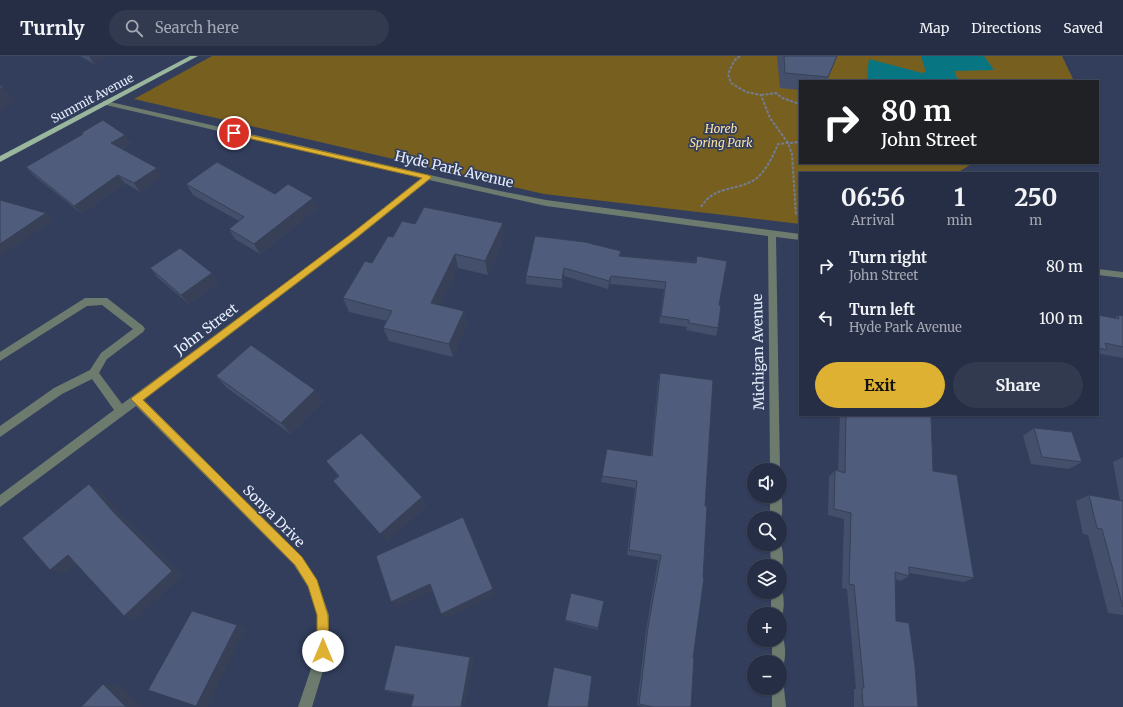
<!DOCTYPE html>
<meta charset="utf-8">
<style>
body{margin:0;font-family:Merriweather,serif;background:#323a50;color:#f1f3f6;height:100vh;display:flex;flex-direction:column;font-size:15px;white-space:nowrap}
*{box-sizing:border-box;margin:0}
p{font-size:13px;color:#a4a8b3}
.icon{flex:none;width:22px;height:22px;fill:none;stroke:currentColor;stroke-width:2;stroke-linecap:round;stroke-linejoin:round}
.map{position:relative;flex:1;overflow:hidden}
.drawer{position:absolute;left:799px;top:116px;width:300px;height:244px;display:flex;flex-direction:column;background:#262e45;border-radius:0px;box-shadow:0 1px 3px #0004,0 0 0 1px #424a5e}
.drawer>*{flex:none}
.hud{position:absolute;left:799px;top:24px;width:300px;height:84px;border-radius:0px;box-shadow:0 1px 3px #0004,0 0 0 1px #424a5e;background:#202124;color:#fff;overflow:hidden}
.buttons{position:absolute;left:747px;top:407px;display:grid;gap:8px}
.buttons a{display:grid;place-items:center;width:40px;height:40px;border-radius:50%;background:#262e45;box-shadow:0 1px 3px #0004,0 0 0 1px #424a5e;font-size:20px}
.pin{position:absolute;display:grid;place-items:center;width:34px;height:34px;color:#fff;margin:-17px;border:2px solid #fff;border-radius:50%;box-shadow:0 1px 4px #0007}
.me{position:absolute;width:44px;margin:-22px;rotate:0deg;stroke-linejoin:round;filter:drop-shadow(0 0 3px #0008)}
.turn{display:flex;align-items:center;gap:14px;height:84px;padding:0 16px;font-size:18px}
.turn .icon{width:52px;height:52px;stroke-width:2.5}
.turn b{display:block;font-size:28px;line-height:34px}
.eta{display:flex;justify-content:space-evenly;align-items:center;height:68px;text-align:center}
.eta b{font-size:24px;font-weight:700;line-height:28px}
.button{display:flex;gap:8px;margin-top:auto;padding:8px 16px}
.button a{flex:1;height:46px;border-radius:24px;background:#deb133;color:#111;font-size:16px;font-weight:700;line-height:46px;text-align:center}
.button a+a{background:#323a50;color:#f1f3f6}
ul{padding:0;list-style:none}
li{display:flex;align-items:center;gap:12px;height:52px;padding:0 16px}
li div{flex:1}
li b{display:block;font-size:15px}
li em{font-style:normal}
header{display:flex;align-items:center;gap:24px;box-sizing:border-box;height:56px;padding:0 20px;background:#262e45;border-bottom:1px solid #424a5e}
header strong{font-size:19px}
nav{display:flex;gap:22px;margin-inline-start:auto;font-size:14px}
.search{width:280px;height:36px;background:#323a50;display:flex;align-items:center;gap:10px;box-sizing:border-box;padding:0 14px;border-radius:22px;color:#a4a8b3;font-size:15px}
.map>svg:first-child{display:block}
</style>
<header>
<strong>Turnly</strong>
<div class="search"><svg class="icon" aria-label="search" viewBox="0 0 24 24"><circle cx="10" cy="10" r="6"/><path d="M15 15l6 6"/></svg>Search here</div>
<nav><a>Map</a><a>Directions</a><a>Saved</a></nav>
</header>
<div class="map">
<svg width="1123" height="651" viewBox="0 0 1123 651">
<rect width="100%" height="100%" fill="#323e5c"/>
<path fill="#775f1f" d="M212 0H1062L1074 25H800V107H973L957 117H800V168L544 138 134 43Z"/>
<path fill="#077682" d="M921 0H984L994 14 954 15 958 24 989 25H870L867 21 869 3 922 17 926 16Z"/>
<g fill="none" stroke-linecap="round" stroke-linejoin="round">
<path stroke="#727c95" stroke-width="2" stroke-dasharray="3 1.5" stroke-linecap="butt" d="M740 0 734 5 728 18 731 27 746 36 761 39 770 62 788 87 792 98 796 160
M761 39 776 37 782 42 800 48
M701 151C715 128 738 136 757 122 767 113 773 100 778 88L800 86"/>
<path fill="#6d7b6e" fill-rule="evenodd" d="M103 45H106L500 135 546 144 800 178V184L776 181 780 414V415L770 414 768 180 546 150 429 124 357 182 144 344 302 501 317 524 329 559V595L312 651H298L317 595V559L308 531 294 509 136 350 0 451V439L114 354 92 323 62 338 0 381V370L54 332 90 314 101 297 133 273 102 249 87 250 0 305V296L85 242H107L143 270 145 273 143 276 107 303 99 317 122 348 351 178 421 122 106 49H103Z
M1098 213 1123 216V222L1098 219Z
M780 436C783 444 783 459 780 466V462H770V440H780Z
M780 484C783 492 785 508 780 515V510H771L770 488H780Z
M780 531C785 537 785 557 780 563V558H771V536H780Z
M780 579 782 580C786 588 786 602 783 611L780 612V606H772V584H780Z
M780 626 783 627 784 632 786 651H772V632H780Z"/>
<path fill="#9ab69c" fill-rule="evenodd" d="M190 0H198L0 106V100Z"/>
</g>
<path fill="#444f6b" d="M80 0H108L94 8Z
M777 0H837L827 25H800V34L780 32Z
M81 77 125 79 131 87 122 93 162 120 140 136 125 127 82 158 33 119 26 111 82 79Z
M186 128 313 142 318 152 260 198 235 183 229 173 239 165 193 139Z
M415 168 504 182 488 219 458 212 440 249 464 255 467 268 453 301 389 285 383 272 387 265 349 256 343 242 393 181Z
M621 195 620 200 695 206 697 200 719 249 718 272 716 280 686 274 687 271 659 267 664 233 610 228 608 233 564 220 562 232 526 228V220Z
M150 212 212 217 219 227 189 248 158 222Z
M1098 259 1115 262 1118 259 1123 260V302L1101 298 1098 300Z
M660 317 693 602 691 651H644L637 649 646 574 658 504 627 499 635 432 601 426 607 393 651 400 658 325Z
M216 320 315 334 323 345 291 378 227 332Z
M840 359H931L933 415 974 522 964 526 909 517V520L901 525 895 523 896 565 918 651H854V633H856L847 533 842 532 844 463 828 459 829 421 835 414 838 415Z
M1034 372 1082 406 1069 413 1031 408 1023 380Z
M1123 401V559L1108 557 1088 479 1083 478 1076 445 1089 439 1120 445 1113 406Z
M326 405 422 441 427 450 387 485 333 425 338 420Z
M604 545 598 574 565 565V564Z
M470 601 473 604 464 651H411L414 640 389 636 384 634Z"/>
<path fill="#374057" d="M89 0H108L94 8Z
M3 31 16 46 0 55V33Z
M125 79 131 87 117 95 111 87Z
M157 112 162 120 140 136 134 127Z
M118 119 125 127 82 158 74 150Z
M313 142 318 152 260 198 254 188Z
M46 157 54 164 0 201V188Z
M503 167 504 182 488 219 485 205Z
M455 198 458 212 435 260 431 247Z
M564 212V220L562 232V224Z
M212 217 219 227 189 248 181 239Z
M611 220 610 228 608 233 609 225Z
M464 255 467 268 453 301 449 288Z
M315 334 323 345 291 378 281 367Z
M89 428 101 434 127 465 182 520 136 564 124 560Z
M422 441 427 450 387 485 380 478Z
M463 461 495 539 446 563 441 558Z
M68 499 81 504 63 519 50 514Z
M430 528 435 534 398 551 391 546Z
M237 569 246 572 207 651 196 650Z
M470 601 473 604 464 651H461Z
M103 628 121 630 142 651H126Z"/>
<path fill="#4f5c7c" stroke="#374057" d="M784 0H837L828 21 785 17Z
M0 29 3 31 0 33Z
M103 64 125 79 111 87 157 112 134 127 118 119 74 150 26 111 83 78 81 77Z
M217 106 275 138 288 128 313 142 254 188 229 173 244 161 186 128Z
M0 144 46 157 0 188Z
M424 151 503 167 485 205 455 198 431 247 464 255 449 288 383 272 392 255 343 242 365 205 372 207 388 180 393 181 402 165 415 168Z
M535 180 585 186 621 195 619 200 696 207 697 200 727 205 719 249 721 250 718 272 689 267V264L661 260 666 226 611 220 609 225 564 212 562 224 526 220Z
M180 192 212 217 181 239 150 212Z
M1098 259 1119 263 1118 259 1123 260V291L1105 287 1107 294 1098 292Z
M251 289 315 334 281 367 216 320Z
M660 317 713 324 705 450H707L703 522H704L693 602H694L691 651H653L639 648 648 571 661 499 629 494 637 425 602 420 607 393 652 400Z
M846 359H931L933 415 957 419 974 522 909 511V520L895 516 896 565 909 567 915 610 918 651H863L862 632H864L854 529 849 528 851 457 834 453 835 414 845 417Z
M1034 372 1072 376 1082 406 1042 401Z
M361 377 422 441 380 478 333 425 339 420 326 405Z
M89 428 116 459 172 515 124 560 68 499 50 514 22 482Z
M1089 439 1123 445V551L1102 473 1097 472Z
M463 461 493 533 441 558 430 528 391 546 376 500Z
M571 537 604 545 598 572 565 564Z
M192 555 237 569 196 650 148 634Z
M395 589 470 601 461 651H411L414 639 384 634Z
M554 611 592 620 588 651H547Z
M103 628 126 651H81Z"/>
<path fill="#deb133" stroke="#907321" d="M232 75 428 119 432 121 356 182 143 344 302 501 317 524 328 559 329 595 327 599 323 601 319 599 317 595V559L308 530 295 509 131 343 133 341 351 178 422 122 234 79 231 77Z"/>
<g text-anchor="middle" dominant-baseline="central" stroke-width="3.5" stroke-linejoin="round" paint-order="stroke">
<g font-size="12" fill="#e6edfc" stroke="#323e5c">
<text transform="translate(92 42) rotate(-28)">Summit Avenue</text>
</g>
<g font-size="12" font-style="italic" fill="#fae0a2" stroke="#323e5c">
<text x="721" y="72">Horeb<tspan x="721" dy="14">Spring Park</tspan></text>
</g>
<g font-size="14" fill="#e6edfc" stroke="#323e5c">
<text transform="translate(454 113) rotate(13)">Hyde Park Avenue</text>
<text transform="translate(206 273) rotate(-37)">John Street</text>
<text transform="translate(758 296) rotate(-91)">Michigan Avenue</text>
<text transform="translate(274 460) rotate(45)">Sonya Drive</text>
</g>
</g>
</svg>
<div class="buttons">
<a><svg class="icon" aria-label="sound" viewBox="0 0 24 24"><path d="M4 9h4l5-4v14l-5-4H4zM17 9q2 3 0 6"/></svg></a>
<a><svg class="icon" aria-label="search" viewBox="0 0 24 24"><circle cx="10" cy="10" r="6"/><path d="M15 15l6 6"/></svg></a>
<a><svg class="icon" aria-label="layers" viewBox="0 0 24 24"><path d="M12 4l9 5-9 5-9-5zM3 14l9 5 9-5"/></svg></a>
<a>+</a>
<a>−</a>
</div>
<div class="pin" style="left:234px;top:77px;background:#d93025"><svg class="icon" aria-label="arrive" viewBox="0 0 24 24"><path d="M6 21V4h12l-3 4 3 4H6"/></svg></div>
<svg class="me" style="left:323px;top:595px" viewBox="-20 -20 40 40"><circle r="19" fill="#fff"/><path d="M0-13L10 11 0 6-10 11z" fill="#deb133"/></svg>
<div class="hud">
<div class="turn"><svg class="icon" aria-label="right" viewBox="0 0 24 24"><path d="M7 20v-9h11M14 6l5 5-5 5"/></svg><div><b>80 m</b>John Street</div></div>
</div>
<section class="drawer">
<div class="eta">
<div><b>06:56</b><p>Arrival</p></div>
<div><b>1</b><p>min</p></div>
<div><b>250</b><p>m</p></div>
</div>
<ul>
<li><svg class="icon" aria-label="right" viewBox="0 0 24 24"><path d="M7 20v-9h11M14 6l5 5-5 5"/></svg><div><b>Turn right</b><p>John Street</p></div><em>80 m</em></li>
<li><svg class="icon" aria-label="left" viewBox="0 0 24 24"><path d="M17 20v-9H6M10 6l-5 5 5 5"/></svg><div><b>Turn left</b><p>Hyde Park Avenue</p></div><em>100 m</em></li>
</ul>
<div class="button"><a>Exit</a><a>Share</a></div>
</section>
</div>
